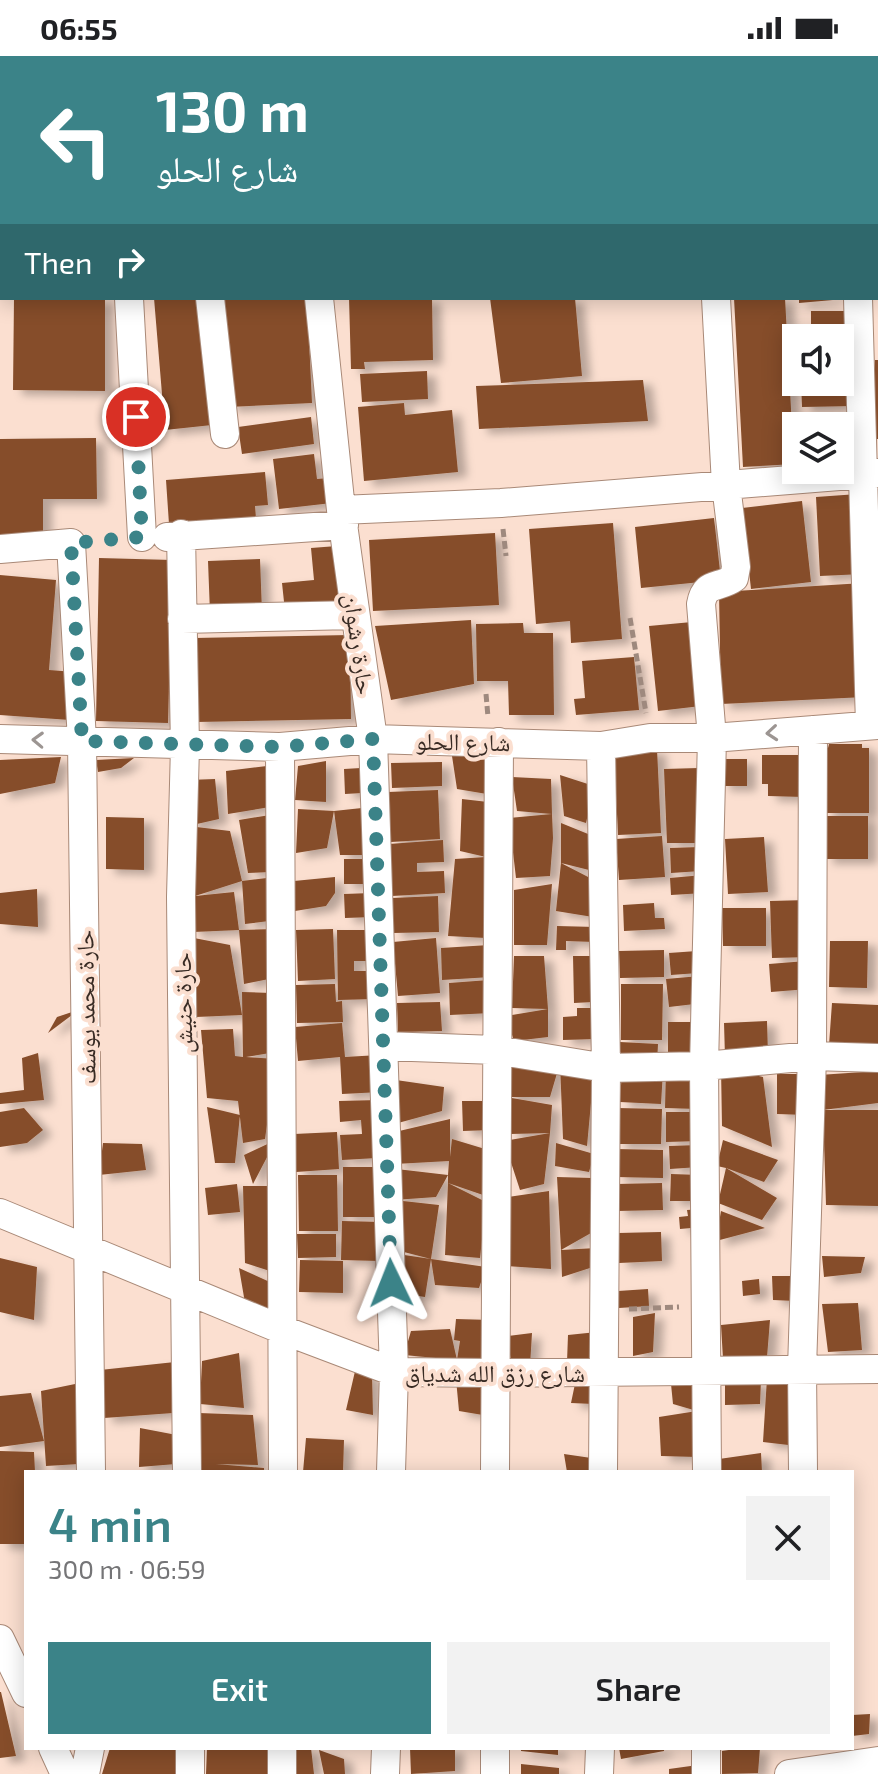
<!DOCTYPE html>
<meta charset="utf-8">
<style>
body{margin:0;font-family:"Exo 2","Noto Naskh Arabic",sans-serif;background:#f2f2f2;color:#202124;height:100vh;display:flex;flex-direction:column;font-size:30px;white-space:nowrap}
*{box-sizing:border-box;margin:0}
p{font-size:26px;color:#757577}
.icon{flex:none;width:44px;height:44px;fill:none;stroke:currentColor;stroke-width:2;stroke-linecap:round;stroke-linejoin:round}
.map{position:relative;flex:1;overflow:hidden}
.sheet{position:absolute;left:24px;top:1414px;width:830px;height:280px;display:flex;flex-direction:column;background:#fff;border-radius:0px;box-shadow:0 4px 20px #0003}
.sheet>*{flex:none}
.hud{position:absolute;left:0px;top:0px;width:878px;height:244px;box-shadow:0 4px 20px #0003;background:#3b8388;color:#fff;overflow:hidden}
.buttons{position:absolute;left:782px;top:268px;display:grid;gap:16px}
.buttons a{display:grid;place-items:center;width:72px;height:72px;border-radius:0px;background:#fff;box-shadow:0 4px 20px #0003;font-size:40px}
.pin{position:absolute;display:grid;place-items:center;width:68px;height:68px;color:#fff;margin:-34px;border:4px solid #fff;border-radius:50%;box-shadow:0 2px 8px #0007}
.me{position:absolute;width:88px;margin:-44px;rotate:358deg;stroke-linejoin:round;filter:drop-shadow(0 0 6px #0008)}
.turn{display:flex;align-items:center;gap:28px;height:168px;padding:0 24px;font-size:36px}
.turn .icon{width:104px;height:104px;stroke-width:2.5}
.turn b{display:block;font-size:56px;line-height:68px}
.then{display:flex;align-items:center;height:76px;padding:0 24px;background:#0003;gap:16px;font-size:30px}
.round{display:grid;place-items:center;flex:none;width:84px;height:84px;border-radius:0px;background:#f2f2f2}
.head{display:flex;align-items:center;justify-content:space-between;height:136px;padding:0 24px}
h1{font-size:48px;font-weight:600;line-height:60px;color:#3b8388}
.primary-button{display:flex;gap:16px;margin-top:auto;padding:16px 24px}
.primary-button a{flex:1;height:92px;border-radius:0px;background:#3b8388;color:#fff;font-size:32px;font-weight:600;line-height:92px;text-align:center}
.primary-button a+a{background:#f2f2f2;color:#202124}
.status{display:flex;justify-content:space-between;align-items:center;height:56px;padding:0 40px;background:#fff;direction:ltr}
.status svg{height:22px;fill:currentColor}
.map>svg:first-child{display:block}
</style>
<div class="status"><b>06:55</b><svg viewBox="0 0 49 12"><path d="M0 12V9h3v3zM5 12V6h3v6zM10 12V3h3v9zM15 12V0h3v12zM26 1h20v11H26zM47 4h2v5h-2z"/></svg></div>
<div class="map">
<svg width="878" height="1718" viewBox="0 0 878 1718">
<defs>
<filter id="shadow"><feDropShadow dx="9" dy="5" stdDeviation="4" flood-color="#0004"/></filter>
</defs>
<rect width="100%" height="100%" fill="#fbdfd0"/>
<path fill="#864d2a" filter="url(#shadow)" d="M14 242H105V335L13 334Z
M154 242H202L212 369 165 374Z
M222 242H307L312 347 228 351Z
M349 242H432L433 304 364 306 365 313H351Z
M490 242H575L582 320 501 327Z
M734 242H785L794 408 743 411Z
M799 242H833V244L799 247Z
M811 255H849L850 295H840V282H811Z
M840 304H853L854 350 802 351 801 326H840Z
M875 304H878V383H874Z
M427 315 428 343 362 346 360 318Z
M643 324 648 365 479 373 476 330Z
M404 347 405 359 452 354 458 416 364 425 358 351Z
M311 361 314 388 242 398 238 371Z
M96 382 97 443H43V480L0 481V383Z
M314 398 317 423 329 422 332 447 279 453 273 403Z
M265 416 268 449 255 450 256 462 169 468 166 424Z
M858 438 863 518 820 520 816 441Z
M802 445 811 526 751 533 742 452Z
M714 462 721 524 641 532 635 471Z
M613 467 622 583 571 587 570 565 536 568 529 473Z
M495 477 499 549 373 555 369 484Z
M337 490 341 550 285 555 282 527 314 524 311 492Z
M99 502 172 504 168 667 96 665Z
M260 503 262 556 210 557 208 505Z
M0 519 56 524 49 614 74 616 70 664 0 659Z
M863 527 865 641 721 648 719 536Z
M471 564 474 628 391 644 375 570Z
M692 566 701 650 658 655 649 570Z
M523 567 524 577H553L554 659H509L508 625H477L476 568Z
M350 579 351 663 196 666 194 582Z
M634 601 639 654 576 659 574 643 585 642 582 605Z
M829 688H862V692H869V757H824L825 692H828Z
M657 693 661 777 618 779 614 696Z
M490 699 487 738 457 733 452 700Z
M762 699H804V741L768 740V728H762Z
M61 701 55 727 0 738V704Z
M134 702 121 712 98 716 96 704Z
M721 703H747V730H721Z
M326 705V746L295 744 298 710Z
M442 706V730L392 732 391 707Z
M275 709 270 751 228 758 226 715Z
M361 712 362 737 345 738 344 713Z
M699 712 701 787H667L664 713Z
M560 719 594 730 586 767 564 760Z
M512 721 551 723 552 758 553 782 550 820 516 822 509 762 552 758 517 755Z
M215 723 219 763 188 770 230 775 242 825 195 840 234 836 239 874 274 873V922L244 928 239 874 193 876 181 841 194 840 188 770V724Z
M438 734 440 783 391 786 388 736Z
M462 743 488 746 486 882 448 880 455 803 486 801 460 795Z
M362 752 366 799H340L334 755Z
M298 753 334 755 327 792 296 797Z
M270 759V816L248 817 239 764Z
M824 760H868V803H824Z
M106 761 144 762V814L106 813Z
M561 767 593 780V815L561 807Z
M662 780 665 821 619 824 616 783Z
M764 781 768 836 728 838 725 783Z
M443 784 444 806 417 807V816L444 815 445 837 392 840 389 788Z
M700 791 701 815 671 817 670 792Z
M344 803H368L369 828H344Z
M561 807 592 823 593 861 556 855Z
M703 819 704 837 671 839 670 822Z
M275 821 269 865 245 868 242 825Z
M335 821V837L326 850 295 855 294 825Z
M552 828 547 889H514V834Z
M37 833 38 871 0 868V837Z
M371 837 372 861 345 862 344 838Z
M438 840 439 876 393 877 392 842Z
M808 844 810 901 772 902 770 845Z
M654 847 655 862H664L665 873 624 875 623 849Z
M722 852H766V890H723Z
M557 870 596 871 595 886 566 885V894H556Z
M333 873 335 923 298 925 296 874Z
M337 874H371L372 905H354V915H373L374 943 338 944Z
M194 882 230 889 242 959 196 961Z
M436 882 440 937 398 940 393 886Z
M830 885H868L867 932 829 931Z
M489 889 491 921 442 924 441 892Z
M664 894V921L620 922 619 895Z
M697 895 698 917 671 919 669 897Z
M514 900H544L548 953V981L514 985 506 960 548 953 512 952Z
M573 900H592L593 946 574 947Z
M806 905 808 933 771 936 769 908Z
M700 920 703 947 669 951 666 923Z
M489 924 491 957 450 959 449 927Z
M335 928 336 946 342 945 343 966 297 967 296 929Z
M621 928H663L662 984H621Z
M242 936 272 937 270 997 246 1001 276 1003 265 1083 243 1087 238 1045 207 1042 201 974 233 973 235 1000 243 1001Z
M440 946 442 975 398 976 397 947Z
M832 947 878 949V991L829 989Z
M577 952H595V983L563 984V961L577 960Z
M75 955 76 956 48 977 57 961Z
M767 965 768 999 725 1001 724 967Z
M668 966H702V1003L668 1002Z
M342 967 345 1001 379 999 381 1036 342 1038 340 1001 298 1005 295 971Z
M620 986 658 988 657 1008 619 1006Z
M38 997 44 1044 0 1048V1037L24 1034 22 1002Z
M504 999 560 1007 594 1014 587 1090 563 1083 560 1007 550 1041H506Z
M721 1011 763 1021 772 1091 722 1070Z
M622 1013 663 1015 661 1048 620 1046Z
M666 1014 699 1015 698 1053 665 1052Z
M878 1015V1047L823 1054 819 1019Z
M777 1018H807V1059L777 1058Z
M396 1024 444 1031 442 1055 398 1067Z
M506 1041 552 1049 550 1077 510 1078Z
M379 1044 377 1102 342 1104 340 1079 362 1078 361 1064 340 1066 339 1045Z
M462 1045H490L491 1074 463 1075Z
M207 1051 240 1059 235 1107H215Z
M24 1052 43 1074 27 1087 0 1091V1056Z
M617 1052 662 1053 661 1088H617Z
M823 1054H878V1150L826 1149Z
M666 1056H699L700 1085 666 1086Z
M450 1063V1101L452 1083 485 1093 483 1139 448 1127V1119L436 1141 394 1144 439 1149 431 1203 486 1211 479 1232 435 1229 431 1203 425 1241 392 1236 391 1197 431 1203 400 1195 388 1112 448 1119 449 1105 395 1108V1076Z
M337 1076 339 1113 296 1116 294 1078Z
M550 1077 544 1128 520 1134 504 1085Z
M276 1084 253 1128 244 1099Z
M723 1084 778 1104 764 1126 726 1112 777 1142 762 1164 718 1147 726 1112 717 1110Z
M103 1087 142 1088 146 1114 99 1119Z
M556 1087 594 1098 589 1116 555 1110Z
M699 1089V1111L670 1113 669 1090Z
M616 1093 663 1094V1122L616 1121Z
M343 1111H381V1161H343Z
M671 1118 701 1119V1145H670Z
M298 1119H337L338 1175H299Z
M557 1121 593 1122 591 1177 561 1194Z
M448 1127 486 1146 480 1202 445 1199Z
M662 1127 663 1154 617 1155 616 1128Z
M237 1128 240 1156 208 1159 205 1132Z
M243 1130H276L267 1165 273 1216 245 1207Z
M549 1135 551 1213 506 1210 508 1141Z
M700 1153 702 1171 680 1173 679 1161 688 1160 687 1154Z
M721 1155 765 1172 716 1185Z
M342 1165 382 1166 380 1205 341 1204Z
M661 1176 662 1205 619 1207 618 1177Z
M297 1178H336V1201L298 1202Z
M596 1192 593 1211 562 1221 561 1194Z
M822 1200 865 1201 861 1217 824 1221Z
M0 1202 37 1211 34 1264 0 1256Z
M300 1204 343 1205V1237L299 1236Z
M239 1212 272 1227 275 1257 245 1247Z
M772 1220H796V1245L773 1244Z
M759 1223 760 1238 743 1240 742 1225Z
M648 1233 649 1250 619 1252 618 1235Z
M858 1247 862 1294 828 1296 822 1248Z
M655 1257 653 1296 633 1300V1261Z
M456 1263 491 1264 490 1305 457 1304 460 1285 454 1284Z
M770 1264 767 1301 723 1303 721 1269Z
M450 1273 457 1304 404 1299 411 1275Z
M597 1276 599 1308 567 1306 568 1279Z
M532 1277 530 1310 512 1317 508 1280Z
M239 1297 244 1352 200 1348 202 1305Z
M175 1306 173 1357 104 1362 100 1314Z
M356 1311 372 1319 373 1359 346 1354Z
M797 1320V1390L763 1386 767 1322Z
M456 1323 488 1324 489 1360 459 1355Z
M576 1323H597L594 1348 571 1347Z
M761 1324 760 1348 725 1349V1325Z
M80 1327 79 1408 46 1410 41 1335Z
M697 1327V1355L673 1348 671 1328Z
M31 1337 44 1385 0 1391V1340Z
M697 1355V1401L661 1400 659 1361Z
M199 1357 253 1359 258 1409 216 1408 264 1412V1416H198Z
M140 1372 187 1381 176 1408 139 1411Z
M306 1382 344 1384 343 1416H303Z
M0 1395 34 1396 35 1416H26V1488H0Z
M761 1397 762 1416 720 1415 719 1403Z
M564 1398 598 1403 601 1416H567Z
M0 1636H1L16 1700 0 1702Z
M870 1658 869 1678 852 1680V1659Z
M110 1692H178V1718H102Z
M207 1692H272L271 1718H206Z
M290 1692H311L314 1718H290Z
M410 1692H455V1715L411 1718Z
M521 1692H558V1699L521 1695Z
M619 1692H664V1695L621 1703Z
M742 1692H760L758 1717 722 1718V1695Z
M319 1694 344 1703 345 1718H324Z
M521 1708 559 1712V1718H521Z
M698 1709V1718H669V1713Z"/>
<g fill="none" stroke-linecap="round" stroke-linejoin="round">
<defs>
<path id="minor" d="M567 2V0
M754 2V0
M0 22H2
M0 209H2
M129 242 142 481
M210 242 225 378
M319 242 341 454 373 683 394 1316 391 1416
M858 242 870 669
M341 454 501 447 878 417
M181 478 185 690 181 841 187 1416
M167 481 344 469
M0 493 71 487 82 685 91 1416
M182 563 355 559
M0 683 280 691 373 683 601 690 650 682H712L878 669
M601 690 606 1012 603 1416
M280 691 283 1416
M384 990 496 994 606 1012 704 1010 812 1000 878 1002
M0 1157 283 1274 394 1316 496 1317 878 1313
M495 1416 499 686
M707 1416 704 1010 712 682 701 548C705 525 718 533 734 522L736 511 726 429 716 242
M803 1416 802 1313 812 1000 813 674
M0 1583 26 1637
M53 1692 65 1718
M190 1692V1718
M85 1718 90 1692
M282 1718V1692
M385 1718 386 1692
M495 1718V1692
M599 1718 600 1692
M706 1718V1692
M789 1718 878 1705"/>
</defs>
<use href="#minor" stroke="#a98977" stroke-width="30"/>
<path stroke="#9e897e" stroke-width="5" stroke-dasharray="8 4" stroke-linecap="butt" d="M503 473 506 500
M630 562 646 657
M486 638 488 661
M629 1253 679 1251"/>
<use href="#minor" stroke="#fff" stroke-width="28"/>
</g>
<defs><path id="oneway-chevron" d="M-2-3.5L2.5 0L-2 3.5" fill="none" stroke-width="1.6" stroke-linecap="round" stroke-linejoin="round" transform="scale(2)"/></defs>
<g stroke="#9c9592">
<use href="#oneway-chevron" transform="translate(772 677) rotate(175)"/>
<use href="#oneway-chevron" transform="translate(38 684) rotate(-178)"/>
</g>
<g fill="none" stroke-linecap="round" stroke-linejoin="round">
<path stroke="#3b8388" stroke-width="14" stroke-dasharray="0 25.2" d="M136 361 142 481 71 487 82 685 280 691 373 683 391 1227"/>
</g>
<g text-anchor="middle" dominant-baseline="central" stroke-width="8" stroke-linejoin="round" paint-order="stroke">
<g font-size="24" fill="#382b24" stroke="#fbdfd0">
<text transform="translate(360 588) rotate(82)">حارة رشوان</text>
<text transform="translate(463 685) rotate(1)">شارع الحلو</text>
<text transform="translate(182 947) rotate(-91)">حارة حنيش</text>
<text transform="translate(85 951) rotate(-91)">حارة محمد يوسف</text>
<text x="495" y="1316">شارع رزق الله شدياق</text>
</g>
</g>
</svg>
<div class="buttons">
<a><svg class="icon" aria-label="sound" viewBox="0 0 24 24"><path d="M4 9h4l5-4v14l-5-4H4zM17 9q2 3 0 6"/></svg></a>
<a><svg class="icon" aria-label="layers" viewBox="0 0 24 24"><path d="M12 4l9 5-9 5-9-5zM3 14l9 5 9-5"/></svg></a>
</div>
<div class="pin" style="left:136px;top:361px;background:#d93025"><svg class="icon" aria-label="arrive" viewBox="0 0 24 24"><path d="M6 21V4h12l-3 4 3 4H6"/></svg></div>
<svg class="me" style="left:391px;top:1227px" viewBox="-20 -20 40 40"><path d="M0-17L14 15 0 8-14 15z" fill="#3b8388" stroke="#fff" stroke-width="4"/></svg>
<div class="hud">
<div class="turn"><svg class="icon" aria-label="left" viewBox="0 0 24 24"><path d="M17 20v-9H6M10 6l-5 5 5 5"/></svg><div><b>130 m</b>شارع الحلو</div></div>
<div class="then">Then<svg class="icon" aria-label="right" viewBox="0 0 24 24"><path d="M7 20v-9h11M14 6l5 5-5 5"/></svg></div>
</div>
<section class="sheet">
<div class="head"><div><h1>4 min</h1><p>300 m · 06:59</p></div><a class="round"><svg class="icon" aria-label="close" viewBox="0 0 24 24"><path d="M6 6l12 12M18 6L6 18"/></svg></a></div>
<div class="primary-button"><a>Exit</a><a>Share</a></div>
</section>
</div>
